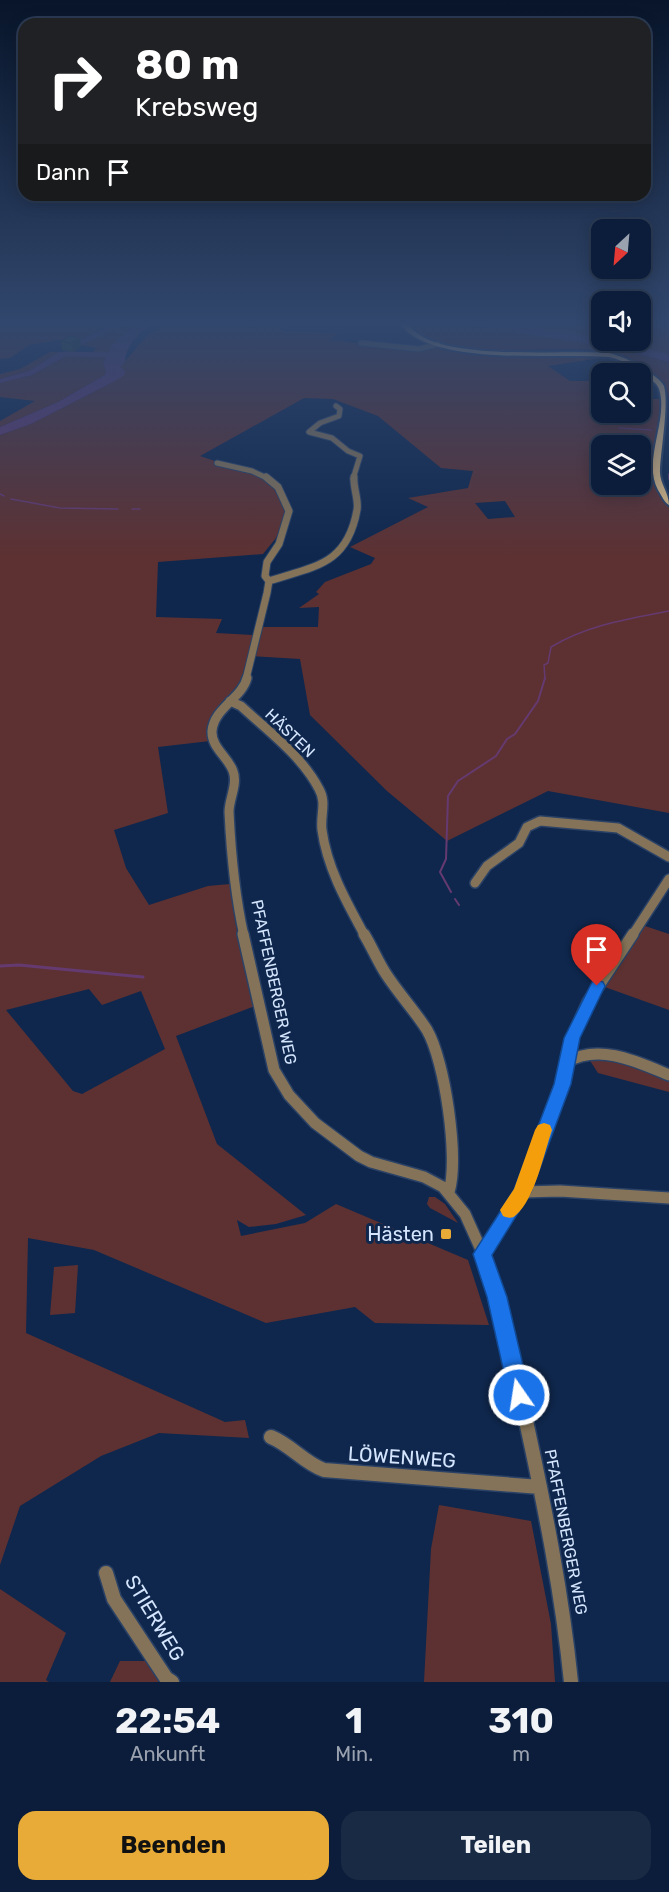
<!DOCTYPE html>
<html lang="de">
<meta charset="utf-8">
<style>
body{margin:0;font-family:Rubik,sans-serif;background:#192a45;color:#f1f3f6;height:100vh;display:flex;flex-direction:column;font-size:22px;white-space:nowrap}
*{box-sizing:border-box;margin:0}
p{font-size:20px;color:#9aa2af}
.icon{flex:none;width:33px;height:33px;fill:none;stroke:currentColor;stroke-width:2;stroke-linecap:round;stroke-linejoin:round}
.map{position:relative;height:1682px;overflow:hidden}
.drawer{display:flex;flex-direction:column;background:#0b1d3a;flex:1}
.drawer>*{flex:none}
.top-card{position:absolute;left:18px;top:18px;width:633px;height:183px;border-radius:18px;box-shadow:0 3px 15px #0003,0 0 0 2px #2b3b54;background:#202124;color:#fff;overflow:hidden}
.needle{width:39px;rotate:206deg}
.buttons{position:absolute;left:591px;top:219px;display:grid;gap:12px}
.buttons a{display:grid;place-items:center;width:60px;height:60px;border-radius:12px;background:#0b1d3a;box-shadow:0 3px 15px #0003,0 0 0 2px #2b3b54;font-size:30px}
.pin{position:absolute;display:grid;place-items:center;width:51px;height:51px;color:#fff;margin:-62px -26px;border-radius:50% 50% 50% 0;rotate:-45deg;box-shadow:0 0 6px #0007}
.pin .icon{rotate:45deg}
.me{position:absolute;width:66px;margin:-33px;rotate:347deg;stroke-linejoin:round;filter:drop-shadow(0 0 4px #0008)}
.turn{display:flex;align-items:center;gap:21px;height:126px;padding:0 18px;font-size:27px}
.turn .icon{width:78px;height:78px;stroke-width:2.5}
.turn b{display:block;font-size:42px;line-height:51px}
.then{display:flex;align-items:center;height:57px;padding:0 18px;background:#0003;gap:12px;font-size:22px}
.eta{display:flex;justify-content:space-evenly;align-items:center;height:102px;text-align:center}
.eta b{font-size:36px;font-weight:700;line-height:42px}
.action{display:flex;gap:12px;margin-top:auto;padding:12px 18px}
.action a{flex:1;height:69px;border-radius:18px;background:#e8ab37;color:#111;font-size:24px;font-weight:700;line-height:69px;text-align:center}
.action a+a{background:#192a45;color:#f1f3f6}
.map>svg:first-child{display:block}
</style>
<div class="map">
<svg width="669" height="1682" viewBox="0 0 669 1682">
<rect width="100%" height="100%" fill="#0f274d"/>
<path fill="#5d3132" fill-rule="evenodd" d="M0 321H127L110 325 76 342 58 340 29 345 10 358 0 359Z
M139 321 112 345 103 363 106 371 105 375 58 402 0 427V421L35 401 0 397V383L32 375 70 354 89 356 97 348 82 345 84 344 113 329Z
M182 321H281L283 331 339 333 329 340 424 350 436 346 465 351 606 355 600 358 548 366 570 381H593L601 391 602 412H640L641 399H662L652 475 657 490 669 508V813L548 791 447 841 387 791 310 715 300 659 248 656 241 681 218 709 210 741 158 747 168 813 114 830 126 868 149 905 208 886 230 884 236 926 255 1006 176 1036 217 1144 306 1215 276 1224 249 1227 237 1220 241 1236 305 1223 336 1204 468 1260 489 1325 375 1323 355 1307 266 1323 94 1250 28 1238 26 1333 225 1422 245 1420 249 1438 159 1433 101 1456 20 1506 0 1565V435L31 424 117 380 120 367 147 336 165 323ZM304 398 333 399 378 416 441 468 473 471 468 488 408 498 428 507 350 547 375 558 371 564 325 582 316 592 319 594 299 608 319 607 318 627H255L253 635 216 633 222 619 156 617 158 562 263 554 276 538 287 511 271 480 200 456ZM602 446H640V484H602ZM505 501 515 517 488 519 475 503ZM89 989 102 1005 141 991 165 1049 82 1094 73 1091 6 1010Z
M405 321H444L609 347 669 362V400C669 387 662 381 653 374 643 367 632 359 621 355 565 337 447 371 405 321Z
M476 321H601V339Z
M641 321H669V354L609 341 640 340Z
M50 352H59L29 371 0 379V374L20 369Z
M645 926 669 934V1010L602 986Z
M587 1056 608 1058 669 1077V1092L598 1073Z
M429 1197H435L445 1204 458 1223 430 1208 427 1204Z
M78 1265 75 1313 50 1315 54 1267Z
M439 1505 531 1521 551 1624 555 1682H424L431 1549Z
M0 1589 66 1633 46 1680 49 1682H0Z
M120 1661H148L164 1682H110Z"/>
<path fill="#653a70" d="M127 321H159C142 329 126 343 125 362L120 367 124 370 125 374 117 380 31 424 0 435V427L58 402 105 375 106 371 103 363 112 345 138 322 113 329 82 345 73 344 111 325Z
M444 321C520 321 596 336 669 354V362L609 347Z
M59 352 70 354 32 375 0 383V379L29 371Z"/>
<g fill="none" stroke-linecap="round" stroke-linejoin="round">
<path stroke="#653a70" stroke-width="1.5" d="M619 428 651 430
M669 474V479
M0 494 4 496
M11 499 60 508 118 509
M132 509H140
M545 679 544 665 548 663 551 647C587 625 628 619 669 611"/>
<path stroke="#653a70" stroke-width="2" d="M451 892 440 872 446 859 448 796 458 781 496 756 507 739 515 734 538 701 545 678
M455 899 459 905"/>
<path stroke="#653a70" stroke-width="3" d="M0 966 19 965 143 977"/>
<path stroke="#653a70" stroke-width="5" d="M64 354 115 355"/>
<defs>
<path id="minor-far4" d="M361 343 419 349 438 344
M336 406 340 409 339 416 320 423 309 432 332 438 348 451 360 456 353 479
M217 463 252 471 269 479"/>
<path id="minor-far3" d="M269 581C315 566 347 565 357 510 359 500 353 488 354 477
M246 679 267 593 269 581 265 576 267 562 279 544 289 511 278 487 266 477"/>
<path id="minor-far2" d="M230 701 241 706C268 731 302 756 319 789 327 803 320 815 322 830 327 868 347 903 365 936
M475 883 487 866 519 843 527 827 540 821 618 828 669 857
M244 936C235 896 231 853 229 812 229 799 238 784 233 771 228 757 211 747 212 731 214 708 242 698 247 678
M632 936 669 879"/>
<path id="minor-far1" d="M243 934 274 1070 289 1095 315 1123 359 1156 371 1162 424 1177 443 1187 465 1214 487 1263
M364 934C372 947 378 962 386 974 399 994 415 1011 427 1030 445 1061 459 1158 449 1192
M567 1062C599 1043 638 1062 669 1075
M522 1192 560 1191 669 1198
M482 1254 522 1192 562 1084 572 1038 588 1002 633 934"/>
<path id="minor" d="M486 1262C503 1314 514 1368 526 1421 545 1508 562 1593 571 1682
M271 1437C291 1445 304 1463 324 1470L540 1487
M106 1573 114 1599 166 1678 172 1682"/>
<path id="major" d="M398 321H404C409 325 413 331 418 334 456 360 561 350 609 353 623 357 636 362 647 371 653 375 660 379 664 386 669 404 661 448 660 470 659 483 669 492 669 505 664 502 662 496 658 490 642 460 669 420 659 389 657 383 651 380 646 376 635 367 623 360 609 357 554 353 462 364 415 337 409 334 403 327 398 321Z"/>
</defs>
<use href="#minor-far4" stroke="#2b4266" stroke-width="7"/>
<use href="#minor-far3" stroke="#2b4266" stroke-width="9"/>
<use href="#minor-far2" stroke="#2b4266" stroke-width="12"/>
<use href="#minor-far1" stroke="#2b4266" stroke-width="14"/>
<use href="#minor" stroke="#2b4266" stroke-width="17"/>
<use href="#major" stroke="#2b4266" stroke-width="4"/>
<use href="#minor-far4" stroke="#847358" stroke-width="5"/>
<use href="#minor-far3" stroke="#847358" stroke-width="7"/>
<use href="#minor-far2" stroke="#847358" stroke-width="9"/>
<use href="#minor-far1" stroke="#847358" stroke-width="11"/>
<use href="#minor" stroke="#847358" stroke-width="14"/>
<use href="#major" fill="#e2bf86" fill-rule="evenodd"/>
</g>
<path fill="#314d28" d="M80 338 81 346 73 352 62 350 61 341Z"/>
<path fill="#283e21" d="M80 338 81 346 73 352 71 343Z"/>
<path fill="#39592f" stroke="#283e21" stroke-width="1.5" d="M70 336 80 338 71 343 61 341Z"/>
<linearGradient id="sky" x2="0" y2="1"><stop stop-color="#08152a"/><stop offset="0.58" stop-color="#31476d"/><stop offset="1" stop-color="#31476d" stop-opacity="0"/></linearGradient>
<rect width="669" height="557" fill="url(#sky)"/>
<path fill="#1a73e8" stroke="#114b97" stroke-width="1.5" d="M597 980 603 982 605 986 580 1038 571 1084 531 1192 492 1255 507 1297 530 1395 527 1401 519 1404 512 1401 509 1395 487 1297 473 1254 514 1190 554 1084 564 1038 592 982Z"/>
<path fill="#f59e0b" d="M544 1123 550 1125 552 1130C544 1153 535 1199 516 1215 512 1219 508 1218 503 1216L500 1210 514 1189 535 1130 538 1125Z"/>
<rect fill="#e8ab37" stroke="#0f274d" stroke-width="2" x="440" y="1228" width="12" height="12" rx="3"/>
<g text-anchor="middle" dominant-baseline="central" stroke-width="6" stroke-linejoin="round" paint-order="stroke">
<g font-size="16" fill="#d4e5fd" stroke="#0f274d">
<text transform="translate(290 733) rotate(44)">HÄSTEN</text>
<text transform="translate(274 982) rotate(78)">PFAFFENBERGER WEG</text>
<text transform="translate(566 1532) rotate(79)">PFAFFENBERGER WEG</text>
</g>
<g font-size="20" fill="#d4e5fd" stroke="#0f274d" text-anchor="end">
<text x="434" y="1234">Hästen</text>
</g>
<g font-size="20" fill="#d4e5fd" stroke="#0f274d">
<text transform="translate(402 1457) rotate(4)">LÖWENWEG</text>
<text transform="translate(155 1618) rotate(59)">STIERWEG</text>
</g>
</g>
</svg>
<div class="buttons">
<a><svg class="needle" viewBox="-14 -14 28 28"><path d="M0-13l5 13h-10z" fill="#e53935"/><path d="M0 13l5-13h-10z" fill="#9aa2af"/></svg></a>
<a><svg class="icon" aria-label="sound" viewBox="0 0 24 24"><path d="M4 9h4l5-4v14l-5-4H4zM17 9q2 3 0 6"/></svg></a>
<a><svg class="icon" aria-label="search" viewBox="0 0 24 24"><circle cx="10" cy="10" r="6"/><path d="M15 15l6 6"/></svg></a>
<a><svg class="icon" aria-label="layers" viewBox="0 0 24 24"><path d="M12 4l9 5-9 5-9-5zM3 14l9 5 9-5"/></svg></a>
</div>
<div class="pin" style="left:597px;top:986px;background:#d93025"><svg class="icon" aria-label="arrive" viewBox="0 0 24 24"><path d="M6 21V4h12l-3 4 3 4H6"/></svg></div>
<svg class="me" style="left:519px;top:1395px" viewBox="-20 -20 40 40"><circle r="17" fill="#1a73e8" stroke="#fff" stroke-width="3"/><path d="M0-11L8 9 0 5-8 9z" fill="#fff"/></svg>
<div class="top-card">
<div class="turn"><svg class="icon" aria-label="right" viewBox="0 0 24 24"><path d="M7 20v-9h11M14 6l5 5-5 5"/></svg><div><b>80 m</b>Krebsweg</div></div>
<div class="then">Dann<svg class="icon" aria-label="arrive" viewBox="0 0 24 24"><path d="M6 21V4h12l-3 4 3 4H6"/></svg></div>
</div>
</div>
<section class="drawer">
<div class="eta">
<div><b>22:54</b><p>Ankunft</p></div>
<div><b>1</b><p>Min.</p></div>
<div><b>310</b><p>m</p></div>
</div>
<div class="action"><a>Beenden</a><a>Teilen</a></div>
</section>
